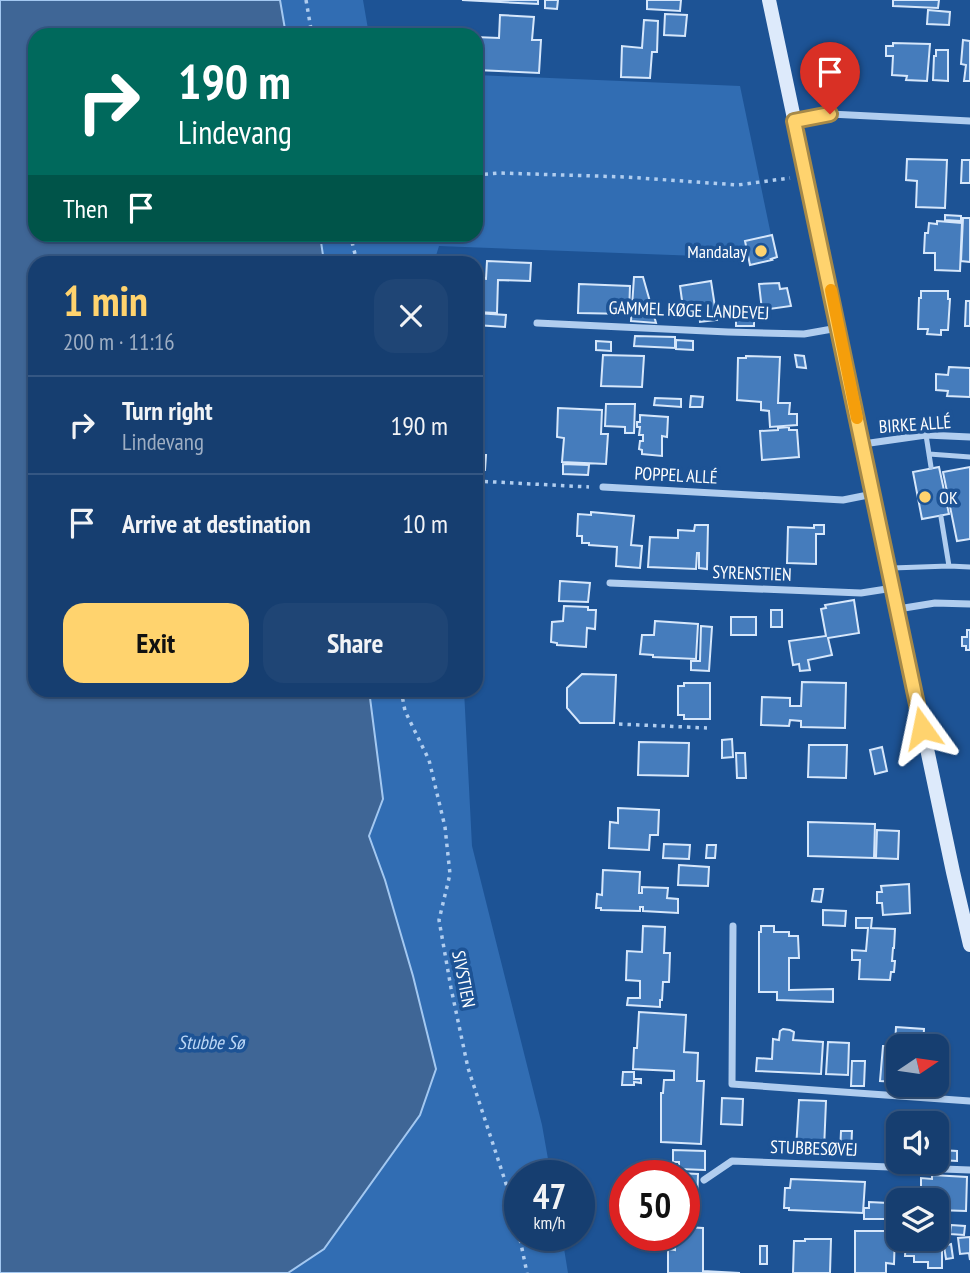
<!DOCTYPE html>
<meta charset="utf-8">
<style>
body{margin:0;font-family:"PT Sans Narrow",sans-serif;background:#1f4575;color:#f1f3f6;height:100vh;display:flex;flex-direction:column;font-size:26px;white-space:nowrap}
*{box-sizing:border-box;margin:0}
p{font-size:23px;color:#9eaec3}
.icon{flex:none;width:38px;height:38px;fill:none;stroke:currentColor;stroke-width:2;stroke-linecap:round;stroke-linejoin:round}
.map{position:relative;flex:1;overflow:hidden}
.sheet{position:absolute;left:28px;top:256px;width:455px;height:441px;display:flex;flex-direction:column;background:#163e70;border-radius:21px;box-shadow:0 2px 5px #0004,0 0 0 2px #355783}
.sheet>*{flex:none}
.guide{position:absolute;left:28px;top:28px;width:455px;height:214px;border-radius:21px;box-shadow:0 2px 5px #0004,0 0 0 2px #355783;background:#00695c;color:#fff;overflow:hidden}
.needle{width:46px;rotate:77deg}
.buttons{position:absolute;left:886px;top:1034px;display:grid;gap:14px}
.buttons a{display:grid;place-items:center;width:63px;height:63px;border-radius:14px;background:#163e70;box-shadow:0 2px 5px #0004,0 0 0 2px #355783;font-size:35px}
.speed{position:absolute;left:504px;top:1160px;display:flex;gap:14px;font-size:35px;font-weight:700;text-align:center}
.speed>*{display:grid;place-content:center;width:91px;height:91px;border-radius:50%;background:#163e70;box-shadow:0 2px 5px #0004,0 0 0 2px #355783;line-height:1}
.speed small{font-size:18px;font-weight:400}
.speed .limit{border:10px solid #d22;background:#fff;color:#111}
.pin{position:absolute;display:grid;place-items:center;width:60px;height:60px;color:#fff;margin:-72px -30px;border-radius:50% 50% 50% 0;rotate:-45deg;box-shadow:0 0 7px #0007}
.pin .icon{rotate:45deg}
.me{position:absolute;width:77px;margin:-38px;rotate:348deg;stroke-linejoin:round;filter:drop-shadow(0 0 5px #0008)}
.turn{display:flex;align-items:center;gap:24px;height:147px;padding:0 35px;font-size:32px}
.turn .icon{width:91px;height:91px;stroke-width:2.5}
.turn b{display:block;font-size:49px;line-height:60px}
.then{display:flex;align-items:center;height:66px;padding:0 35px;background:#0003;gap:14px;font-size:26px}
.round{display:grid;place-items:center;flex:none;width:74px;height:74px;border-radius:21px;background:#1f4575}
.headline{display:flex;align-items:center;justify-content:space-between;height:119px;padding:0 35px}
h1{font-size:42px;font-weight:700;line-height:52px;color:#ffd36e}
.cta{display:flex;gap:14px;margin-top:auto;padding:14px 35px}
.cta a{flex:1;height:80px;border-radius:21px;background:#ffd36e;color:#111;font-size:28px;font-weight:700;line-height:80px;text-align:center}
.cta a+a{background:#1f4575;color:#f1f3f6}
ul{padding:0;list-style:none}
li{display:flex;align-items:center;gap:21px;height:98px;padding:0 35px;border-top:2px solid #355783}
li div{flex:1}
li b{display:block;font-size:26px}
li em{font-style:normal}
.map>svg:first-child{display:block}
</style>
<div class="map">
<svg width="970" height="1273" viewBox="0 0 970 1273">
<rect width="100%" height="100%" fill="#1d5395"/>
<path fill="#316db3" d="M280 0H363L369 35H286Z
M476 75 740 86 776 259 439 246 434 262H324L320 235 476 234Z
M369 690H464L472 846 542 1125 551 1176H520V1236H562L568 1273H288L324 1249 420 1115 436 1069 413 976 385 880 369 836 383 799Z"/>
<path fill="#3f6696" stroke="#a3c8f1" stroke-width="2" d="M0 0H280L286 35H35V234L320 235 324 262H35V690H369L383 799 369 836 385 880 413 976 436 1069 420 1115 324 1249 288 1273H0Z"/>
<path fill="#457cbc" stroke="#d6e7fb" stroke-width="2" d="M462 0H538V4Z
M545 0H558L557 9 545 8Z
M647 0H681L680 11 647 9Z
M893 0H939L938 8 893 6Z
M928 10 950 12 949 25 927 24Z
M665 14 687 15 685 36 664 35Z
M500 15 534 17 532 40H541L539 73 476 70V37L499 38Z
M644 20 658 21 657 52H652L650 78 621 77 622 46 642 48Z
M963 40 970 41V81H964L966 65 961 64Z
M893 43 930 44 927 81 906 80 907 76 892 75 893 56H886V46H893Z
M936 50H948V81L933 80 934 56H936Z
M907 159 947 160 945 208 916 207 917 181 906 180Z
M962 160H970V183H961Z
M945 215 961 216V221L945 220Z
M963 218H970V262L961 261Z
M937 221 962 223 960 271 935 270V253H924L925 233H928L929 223 937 224Z
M772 235 777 257 771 259 772 260 750 265 745 241Z
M487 261 531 263 530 281 498 280 497 313 476 312V278L486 279Z
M634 277H643L656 323 631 321Z
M711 281 717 320 700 322 699 313 684 315 680 286Z
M779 283 780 289 787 288 791 306 762 310 759 284Z
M579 284 630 286 629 314 578 313Z
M921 291H948V299H950L948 330H941V335L927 334 928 329H918L919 298H921Z
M966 301H970V326H965Z
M476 313 506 315 505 327 476 325Z
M736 314H754V326H736Z
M635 336 675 337V348L634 346Z
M676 340 693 341V350L676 349Z
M596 341 611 342V351L596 350Z
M603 355 644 356 642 387 601 386Z
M795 355 804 356 806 368 797 367Z
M746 356 780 357 778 403H790L789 414H797V425L770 427 769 411 761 410V402L737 400 738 358H746Z
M949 367 970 368V397L947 396 948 391 936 390V374L948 375Z
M691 396 703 397 702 407H690Z
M655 398 681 399V407L654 405Z
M606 404H635L634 433H625V427L605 426Z
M558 408 602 410 601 434H608L606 464 562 462 564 438 557 437Z
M640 415 668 417 667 437 662 436V456L642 454V450L639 449 640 441H643V435H639L640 427H637V422H640Z
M789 427V430H797L799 457 762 460 760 431 778 430V428Z
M476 455H486L485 470 476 469Z
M563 464 589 465 588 475 563 474Z
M939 467 949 514 922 519 913 472Z
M970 467V539L957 541 943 472Z
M591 512 634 516 631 545 642 546 640 568 616 566 617 547 589 545V543H582V536H577L578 514 591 515Z
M695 525H708L707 569 699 568V553H697L696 569 648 567 650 537 678 538V530L694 531Z
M814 525H824V534H816V564L787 563 788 527 814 528Z
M781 567H791V579L780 578Z
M560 581 590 583 588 602 559 601Z
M854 600 859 633 828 638 832 655 808 660 810 670 800 671 799 664 793 665 789 641 826 636 821 609 826 608 825 605Z
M564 606 588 607V610H596L595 629 587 628 586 647 557 645V643L551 642 552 622 563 621Z
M771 610H782V627H771Z
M731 617H756V635H731Z
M655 621 698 624 696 659 653 657V655L640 654 642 635H654Z
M701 626 712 627 709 671 691 670V661H700Z
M967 630H970V650H966V646H962V637H967Z
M582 674 616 675 614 723H580L567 708V688Z
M802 682 846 683 845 728 801 727V721L790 720 789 726 761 725 762 697 790 698V706H801Z
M684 683H710V719H684V715H678V686H684Z
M732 739 733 757 722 758V740Z
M639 742 689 743 688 776 638 775Z
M809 745H847L846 778 808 777Z
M882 747 887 771 875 774 870 750Z
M736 753H745L746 778H737Z
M618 808 659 810 658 835H650L649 850 609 848 610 822 618 823Z
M808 822 875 824 874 858 808 856Z
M877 830 899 831 898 859 876 858Z
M664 844 690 845 689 859 663 858Z
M707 845H716L715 858H706Z
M679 865 709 867 708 886 678 885Z
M603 870 640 872 639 893H642V887L668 888 667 898 678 899V913L643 911V907H640V911L601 910V908H596L597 894 602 895Z
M909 884 910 913 883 915 882 903H877V892H882L881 886Z
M814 889H823L821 902 812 901Z
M823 910 846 911 845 926 823 925Z
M856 918H872L871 928 895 929 894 948H893L892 961H895L894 972H891L890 980 859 979 860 960H852V950L866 951 868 928H856Z
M643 926 665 927 664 953H670L669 982H663L662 1000H660V1007L627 1005 628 998H640V981L626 980 627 951 642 952Z
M761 926H774V932H789V936H798L799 958H789V990L833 989V1002L777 1000V992H759V932H761Z
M639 1012 686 1015 684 1052 698 1053 697 1081H704L701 1144 661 1142V1093H663L664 1080H674V1071L633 1069 634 1048H637Z
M896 1027 924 1029 923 1046H898V1082L880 1081 883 1046H895Z
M783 1029 790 1030 794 1032 793 1040 823 1042 821 1074 756 1071 757 1058 772 1059 773 1039 779 1040 780 1031Z
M828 1042 849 1043 848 1075 826 1074Z
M852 1061H865L864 1086H851Z
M623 1072H634V1079H641V1083L634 1082V1085H622Z
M722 1098 743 1099 742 1125 721 1124Z
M799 1100 826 1101 824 1150 796 1149Z
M908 1114 936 1116V1124H908Z
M895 1128 898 1129V1160L894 1159Z
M841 1131H852L851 1154H840Z
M673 1150 705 1151V1170L679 1169V1162H673Z
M940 1150 957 1151V1161L940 1160Z
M658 1172 698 1174 697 1205H684V1176H656L658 1175Z
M932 1175 967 1177 966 1211 936 1210V1200H931V1196L921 1195V1178L932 1179Z
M791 1179 865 1182 863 1213 789 1210V1208H784L785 1188H790Z
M869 1202 888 1203V1219H864V1208H869Z
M951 1225 965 1226 964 1235 950 1234Z
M684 1227 703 1228V1271L740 1273H668V1249L675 1250V1236H684Z
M855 1231H887V1233H895L894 1264 886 1263V1273H855Z
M936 1233H942V1268H928V1262H914V1256H905L906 1239H936Z
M970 1237V1260L969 1253 960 1254 958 1238Z
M805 1239H831L830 1273H793L794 1241H805Z
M951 1244 953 1258 946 1259 944 1246Z
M760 1246H767V1264H760Z"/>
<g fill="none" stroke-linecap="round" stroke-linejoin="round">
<path stroke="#b0cdef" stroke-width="3.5" stroke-dasharray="3.5 5" stroke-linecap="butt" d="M306 0 312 35
M476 175 500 173 626 177 738 185 790 178
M350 234 357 262
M476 481 589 487
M401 690 405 711 429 760 445 827 450 874 439 920 451 988 468 1068 513 1205 527 1273
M619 724 707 728"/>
<path stroke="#b0cdef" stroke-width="5" d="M926 435 931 467
M929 454 970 457
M949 566 970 567
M892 568 949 566 941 517"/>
<path stroke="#b0cdef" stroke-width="7" d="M794 121 830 114 970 121
M537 323 728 332 804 334 838 328
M863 444 926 435 970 437
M603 487 843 500 873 494
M610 583 861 593 893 588
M898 609 935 603 970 604
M733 926 732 1084 970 1101
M704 1180 732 1161 970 1170"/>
<path stroke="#ddeafb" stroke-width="14" d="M769 0 953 872 970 945"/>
</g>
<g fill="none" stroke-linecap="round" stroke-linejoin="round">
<defs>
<path id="route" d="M830 114 794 121 922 728"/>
</defs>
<use href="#route" stroke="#a68948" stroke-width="18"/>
<use href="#route" stroke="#ffd36e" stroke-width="12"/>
<path stroke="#f59e0b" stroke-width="12" d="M831 290 857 418"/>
</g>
<g fill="#ffd36e" stroke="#1d5395" stroke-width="2.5">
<circle cx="761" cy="251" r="7"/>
<circle cx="925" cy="497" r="7"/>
</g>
<g text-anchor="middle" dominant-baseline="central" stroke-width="7" stroke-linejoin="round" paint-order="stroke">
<g font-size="18" fill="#fff" stroke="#1d5395" text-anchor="end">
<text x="747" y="251">Mandalay</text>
<text x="939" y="497" text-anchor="start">OK</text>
</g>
<g font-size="18" fill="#fff" stroke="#1d5395">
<text transform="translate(689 310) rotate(2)">GAMMEL KØGE LANDEVEJ</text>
<text transform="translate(915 424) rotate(-4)">BIRKE ALLÉ</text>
<text transform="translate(676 475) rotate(3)">POPPEL ALLÉ</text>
<text transform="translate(752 573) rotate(2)">SYRENSTIEN</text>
<text transform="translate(464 979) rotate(79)">SIVSTIEN</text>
<text transform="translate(814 1148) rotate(2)">STUBBESØVEJ</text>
</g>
<g font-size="19" font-style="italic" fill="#bcd7f6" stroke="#1d5395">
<text x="211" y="1042">Stubbe Sø</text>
</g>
</g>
</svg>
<div class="buttons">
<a><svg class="needle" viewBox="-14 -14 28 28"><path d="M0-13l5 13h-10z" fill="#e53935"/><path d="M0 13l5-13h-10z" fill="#9eaec3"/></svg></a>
<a><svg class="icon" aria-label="sound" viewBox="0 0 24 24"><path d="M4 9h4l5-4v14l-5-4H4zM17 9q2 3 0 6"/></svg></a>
<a><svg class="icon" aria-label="layers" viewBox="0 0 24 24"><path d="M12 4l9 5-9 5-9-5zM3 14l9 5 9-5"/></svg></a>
</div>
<div class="speed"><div>47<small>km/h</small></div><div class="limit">50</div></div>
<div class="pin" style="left:830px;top:114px;background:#d93025"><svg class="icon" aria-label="arrive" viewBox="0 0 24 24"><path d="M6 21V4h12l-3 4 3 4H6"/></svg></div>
<svg class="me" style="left:922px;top:728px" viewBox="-20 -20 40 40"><path d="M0-17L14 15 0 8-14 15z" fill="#ffd36e" stroke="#fff" stroke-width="4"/></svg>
<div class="guide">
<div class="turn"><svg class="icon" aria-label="right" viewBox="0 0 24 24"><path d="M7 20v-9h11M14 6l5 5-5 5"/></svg><div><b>190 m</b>Lindevang</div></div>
<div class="then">Then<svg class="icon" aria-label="arrive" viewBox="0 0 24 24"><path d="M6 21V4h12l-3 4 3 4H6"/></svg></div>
</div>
<section class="sheet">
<div class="headline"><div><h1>1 min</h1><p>200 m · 11:16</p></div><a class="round"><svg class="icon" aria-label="close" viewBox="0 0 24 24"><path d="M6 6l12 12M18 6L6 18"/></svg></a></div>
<ul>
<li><svg class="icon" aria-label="right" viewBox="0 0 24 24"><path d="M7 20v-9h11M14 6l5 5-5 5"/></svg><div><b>Turn right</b><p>Lindevang</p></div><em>190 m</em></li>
<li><svg class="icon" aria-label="arrive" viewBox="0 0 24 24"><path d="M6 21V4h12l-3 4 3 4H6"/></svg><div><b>Arrive at destination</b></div><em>10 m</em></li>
</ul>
<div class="cta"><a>Exit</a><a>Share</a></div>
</section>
</div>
